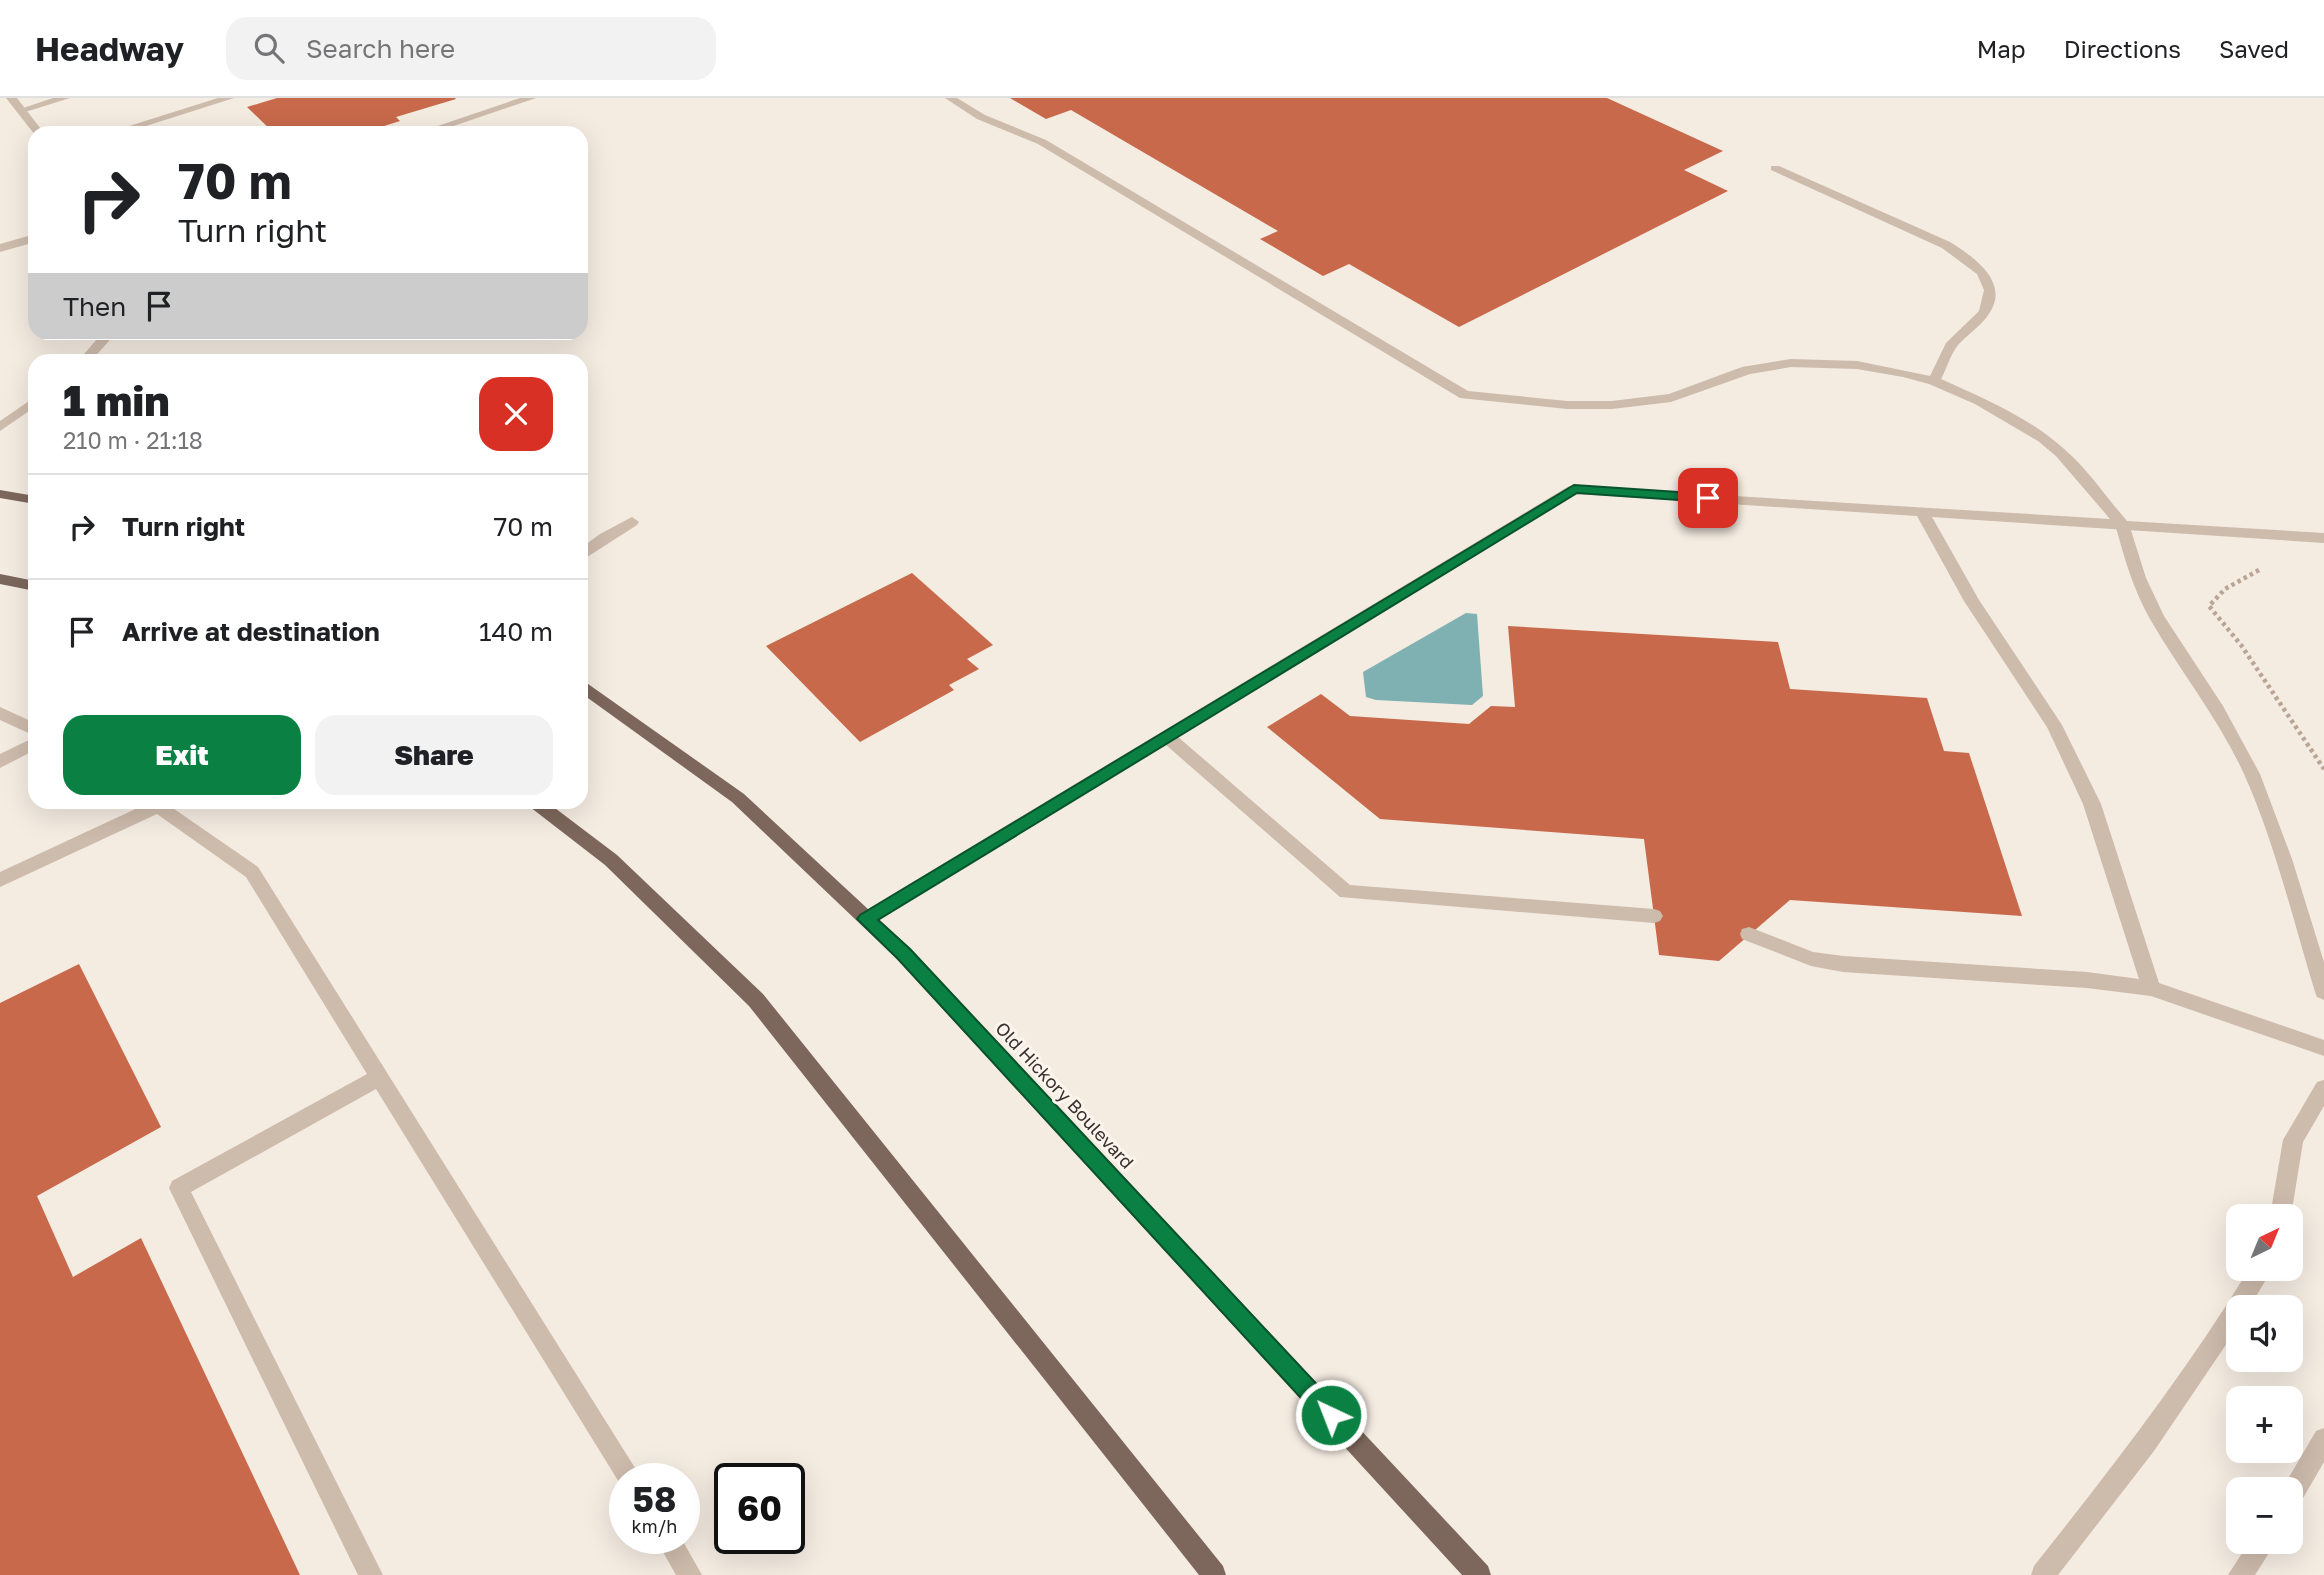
<!DOCTYPE html>
<meta charset="utf-8">
<style>
body{margin:0;font-family:"Golos Text",sans-serif;background:#f2f2f2;color:#202124;height:100vh;display:flex;flex-direction:column;font-size:26px;white-space:nowrap}
*{box-sizing:border-box;margin:0}
p{font-size:23px;color:#757577}
.icon{flex:none;width:38px;height:38px;fill:none;stroke:currentColor;stroke-width:2;stroke-linecap:round;stroke-linejoin:round}
.map{position:relative;flex:1;overflow:hidden}
.drawer{position:absolute;left:28px;top:256px;width:560px;height:455px;display:flex;flex-direction:column;background:#fff;border-radius:21px;box-shadow:0 7px 28px #0002}
.drawer>*{flex:none}
.banner{position:absolute;left:28px;top:28px;width:560px;height:214px;border-radius:21px;box-shadow:0 7px 28px #0002;background:#fff;color:#202124;overflow:hidden}
.needle{width:46px;rotate:43deg}
.controls{position:absolute;left:2226px;top:1106px;display:grid;gap:14px}
.controls a{display:grid;place-items:center;width:77px;height:77px;border-radius:14px;background:#fff;box-shadow:0 7px 28px #0002;font-size:35px}
.speed{position:absolute;left:609px;top:1365px;display:flex;gap:14px;font-size:35px;font-weight:700;text-align:center}
.speed>*{display:grid;place-content:center;width:91px;height:91px;border-radius:50%;background:#fff;box-shadow:0 7px 28px #0002;line-height:1}
.speed small{font-size:18px;font-weight:400}
.speed .limit{border:4px solid #111;border-radius:10px;background:#fff;color:#111}
.pin{position:absolute;display:grid;place-items:center;width:60px;height:60px;color:#fff;margin:-30px;border-radius:14px;box-shadow:0 4px 10px #0006}
.me{position:absolute;width:77px;margin:-38px;rotate:317deg;stroke-linejoin:round;filter:drop-shadow(0 0 5px #0008)}
.turn{display:flex;align-items:center;gap:24px;height:147px;padding:0 35px;font-size:32px}
.turn .icon{width:91px;height:91px;stroke-width:2.5}
.turn b{display:block;font-size:49px;line-height:60px}
.then{display:flex;align-items:center;height:66px;padding:0 35px;background:#0003;gap:14px;font-size:26px}
.round{display:grid;place-items:center;flex:none;width:74px;height:74px;border-radius:21px;background:#f2f2f2}
.head{display:flex;align-items:center;justify-content:space-between;height:119px;padding:0 35px}
h1{font-size:42px;font-weight:800;line-height:52px}
.primary-button{display:flex;gap:14px;margin-top:auto;padding:14px 35px}
.primary-button a{flex:1;height:80px;border-radius:21px;background:#0b8043;color:#fff;font-size:28px;font-weight:800;line-height:80px;text-align:center}
.primary-button a+a{background:#f2f2f2;color:#202124}
ul{padding:0;list-style:none}
li{display:flex;align-items:center;gap:21px;height:105px;padding:0 35px;border-top:2px solid #e0e0e0}
li div{flex:1}
li b{display:block;font-size:26px}
li em{font-style:normal}
header{display:flex;align-items:center;gap:42px;box-sizing:border-box;height:98px;padding:0 35px;background:#fff;border-bottom:2px solid #e0e0e0}
header strong{font-size:33px}
nav{display:flex;gap:38px;margin-inline-start:auto;font-size:24px}
.search{width:490px;height:63px;background:#f2f2f2;display:flex;align-items:center;gap:18px;box-sizing:border-box;padding:0 24px;border-radius:21px;color:#757577;font-size:26px}
.map>svg:first-child{display:block}
</style>
<header>
<strong>Headway</strong>
<div class="search"><svg class="icon" aria-label="search" viewBox="0 0 24 24"><circle cx="10" cy="10" r="6"/><path d="M15 15l6 6"/></svg>Search here</div>
<nav><a>Map</a><a>Directions</a><a>Saved</a></nav>
</header>
<div class="map">
<svg width="2324" height="1477" viewBox="0 0 2324 1477">
<rect width="100%" height="100%" fill="#f4ebe1"/>
<path fill="#7fb0b2" d="M1466 515 1477 516 1483 598 1472 607 1376 602 1366 599 1363 574Z"/>
<path fill="#c8694b" d="M277 0H455L456 1 396 19 400 23 362 35H274L247 9Z
M1010 0H1607L1723 53 1684 72 1728 93 1459 229 1349 166 1323 178 1260 141 1278 133 1071 12 1046 21Z
M912 475 993 547 967 561 979 571 949 587 954 592 860 644 766 548Z
M1508 528 1778 544 1790 591 1927 600 1944 653 1969 655 2022 818 1790 802 1719 863 1659 857 1644 741 1380 721 1267 629 1321 596 1350 618 1469 626 1491 608 1515 609Z
M79 866 161 1029 37 1098 73 1179 141 1140 300 1477H0V905Z"/>
<g fill="none" stroke-linecap="round" stroke-linejoin="round">
<path stroke="#b9a596" stroke-width="4.5" stroke-dasharray="3.5 3.5" stroke-linecap="butt" d="M2259 472 2225 491 2209 508 2241 547 2324 671"/>
<path fill="#cdbbac" fill-rule="evenodd" d="M53 0H70L22 15 17 12Z
M218 0H234L124 35H107Z
M520 0H536L433 35H417Z
M945 0H957L985 17 1046 42 1468 293 1567 303H1612L1669 296 1742 269 1791 261 1857 263 1930 278 1946 245 1979 213 1984 192 1977 176 1942 150 1771 72V68H1779L1950 144C1977 161 2013 187 1986 220 1978 230 1967 237 1958 247 1950 257 1947 270 1941 281 1983 300 2028 319 2063 350 2087 370 2106 399 2127 423L2324 435V445L1932 419 1979 502 2062 627 2101 706 2159 885 2324 942V958L2151 898 2087 890 1843 874 1811 868 1742 841 1740 836 1742 831 1749 829 1813 854 1843 858 2087 874 2139 881 2083 706 2047 629 1964 503 1917 418 1577 396 1178 639 1350 787 1654 811 1660 813 1663 818 1660 823 1654 825 1340 799 1166 647 872 826 866 828 860 826 857 821 860 816 1569 388 2110 421 2056 358 2038 343 1975 306 1929 286 1903 279 1857 271 1791 269 1750 276 1671 304 1612 311H1567L1460 300 1038 46 977 21Z
M35 136V144L0 154V146Z
M632 419 639 424 637 427 581 463V450L600 436Z
M0 609 35 625V638L0 622Z
M35 639V652L0 670V656Z
M143 704H164L258 769 642 1381H625V1391L622 1389 376 991 191 1094 383 1477H358L169 1090 172 1083 367 976 246 779 157 716 0 789V774L144 707Z
M655 1440H681L702 1477H676Z"/>
<path fill="#cdbbac" fill-rule="evenodd" d="M6 0H17L44 35H35V37Z
M103 234H117L92 262H79Z
M35 299V309L0 333V323Z
M2122 421 2129 426 2146 480 2164 518 2223 608 2260 676 2292 761 2324 864V902L2317 899 2315 894C2293 822 2275 745 2244 676 2219 621 2180 573 2150 521 2133 491 2124 459 2115 426Z
M2324 982V1008L2303 1044 2291 1118H2270L2283 1042 2317 984Z
M2249 1171H2272L2250 1209H2238V1229L2154 1353 2058 1477H2031L2034 1468C2110 1372 2185 1276 2249 1171Z
M2324 1330V1364L2299 1407 2291 1411V1391H2282L2316 1333Z
M2249 1444H2276L2255 1477H2228Z"/>
<path fill="#7d675c" fill-rule="evenodd" d="M0 392 35 398V406L0 400Z
M0 476 35 483V493L0 486Z
M581 581 744 696 911 851 1488 1468 1491 1477H1462L897 861 732 704 581 595Z
M528 704H547L617 757 763 896 1223 1468 1226 1477H1199L749 908 605 767 530 709Z"/>
</g>
<path fill="#0b8043" stroke="#07532c" stroke-width="2" d="M1574 387 1708 396 1715 400 1708 404 1577 395 878 822 910 851 1338 1309 1341 1317 1338 1324 1331 1327 1323 1324 898 861 857 821 860 817Z"/>
<g text-anchor="middle" dominant-baseline="central" stroke-width="6" stroke-linejoin="round" paint-order="stroke">
<g font-size="18" fill="#3b302b" stroke="#fbf5ee">
<text transform="translate(1065 997) rotate(47)">Old Hickory Boulevard</text>
</g>
</g>
</svg>
<div class="controls">
<a><svg class="needle" viewBox="-14 -14 28 28"><path d="M0-13l5 13h-10z" fill="#e53935"/><path d="M0 13l5-13h-10z" fill="#757577"/></svg></a>
<a><svg class="icon" aria-label="sound" viewBox="0 0 24 24"><path d="M4 9h4l5-4v14l-5-4H4zM17 9q2 3 0 6"/></svg></a>
<a>+</a>
<a>−</a>
</div>
<div class="speed"><div>58<small>km/h</small></div><div class="limit">60</div></div>
<div class="pin" style="left:1708px;top:400px;background:#d93025"><svg class="icon" aria-label="arrive" viewBox="0 0 24 24"><path d="M6 21V4h12l-3 4 3 4H6"/></svg></div>
<svg class="me" style="left:1331px;top:1317px" viewBox="-20 -20 40 40"><circle r="17" fill="#0b8043" stroke="#fff" stroke-width="3"/><path d="M0-11L8 9 0 5-8 9z" fill="#fff"/></svg>
<div class="banner">
<div class="turn"><svg class="icon" aria-label="right" viewBox="0 0 24 24"><path d="M7 20v-9h11M14 6l5 5-5 5"/></svg><div><b>70 m</b>Turn right</div></div>
<div class="then">Then<svg class="icon" aria-label="arrive" viewBox="0 0 24 24"><path d="M6 21V4h12l-3 4 3 4H6"/></svg></div>
</div>
<section class="drawer">
<div class="head"><div><h1>1 min</h1><p>210 m · 21:18</p></div><a class="round" style="background:#d93025;color:#fff"><svg class="icon" aria-label="close" viewBox="0 0 24 24"><path d="M6 6l12 12M18 6L6 18"/></svg></a></div>
<ul>
<li><svg class="icon" aria-label="right" viewBox="0 0 24 24"><path d="M7 20v-9h11M14 6l5 5-5 5"/></svg><div><b>Turn right</b></div><em>70 m</em></li>
<li><svg class="icon" aria-label="arrive" viewBox="0 0 24 24"><path d="M6 21V4h12l-3 4 3 4H6"/></svg><div><b>Arrive at destination</b></div><em>140 m</em></li>
</ul>
<div class="primary-button"><a>Exit</a><a>Share</a></div>
</section>
</div>
